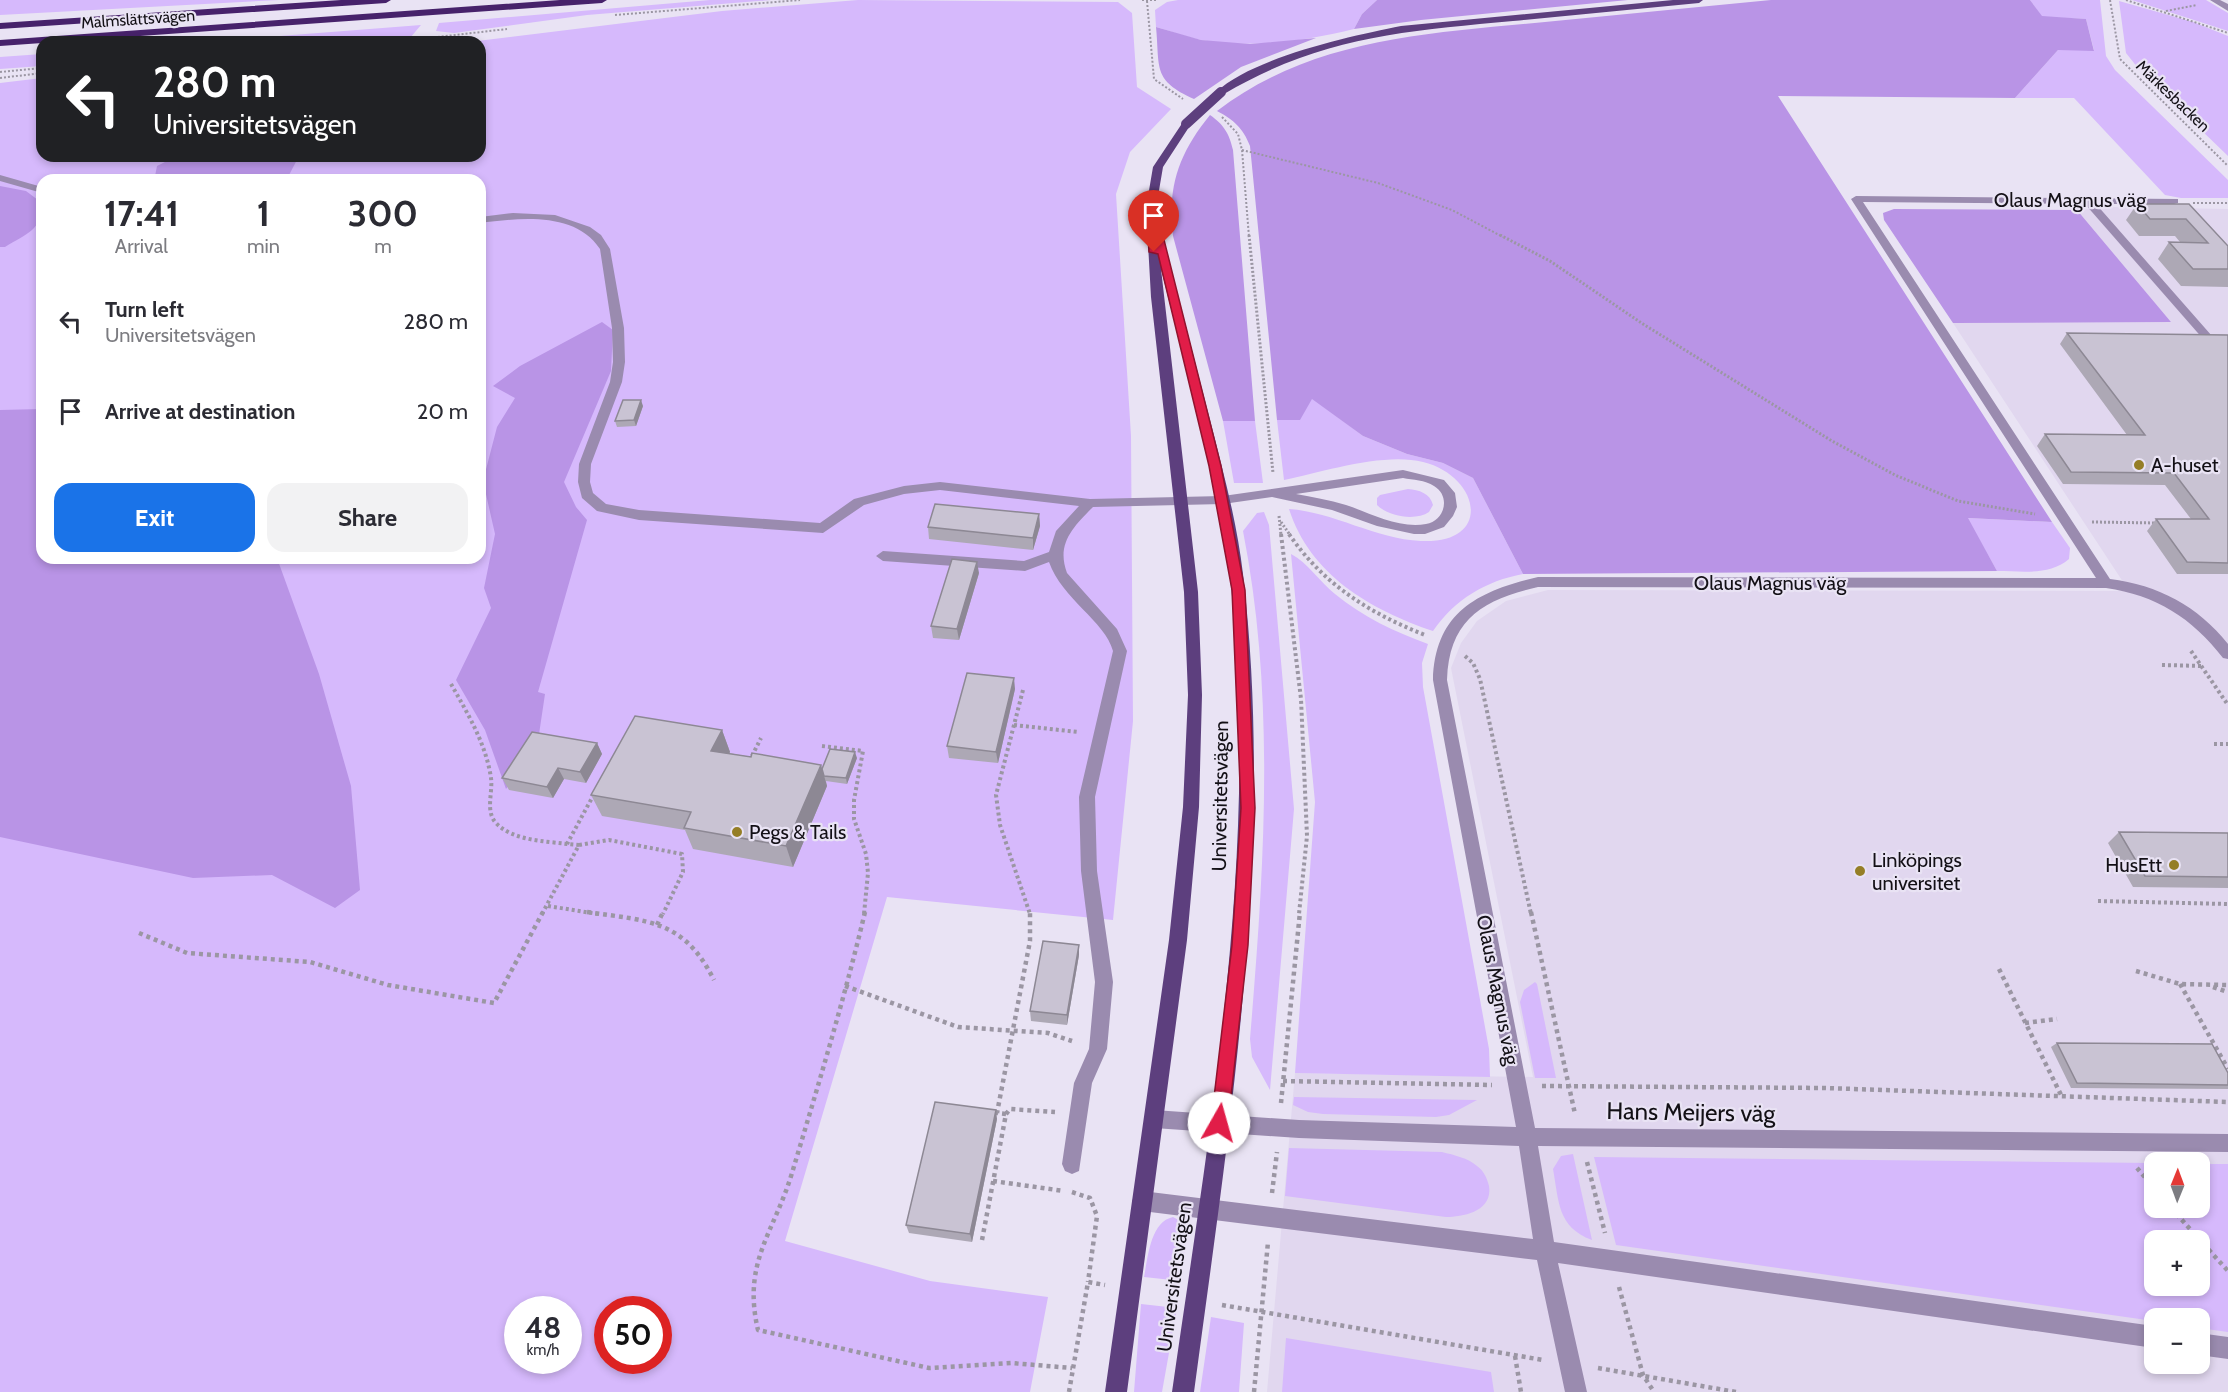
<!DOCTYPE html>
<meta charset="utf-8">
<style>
body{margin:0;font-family:Cabin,sans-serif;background:#f2f2f3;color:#2b2b33;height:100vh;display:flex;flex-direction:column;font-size:22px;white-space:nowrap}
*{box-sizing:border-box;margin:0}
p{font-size:20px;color:#7c7c81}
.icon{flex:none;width:33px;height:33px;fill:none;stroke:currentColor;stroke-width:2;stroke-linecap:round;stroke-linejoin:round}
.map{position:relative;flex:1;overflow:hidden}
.drawer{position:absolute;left:36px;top:174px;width:450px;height:390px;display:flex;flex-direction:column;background:#fff;border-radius:18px;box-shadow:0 3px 9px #0003}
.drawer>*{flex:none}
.guide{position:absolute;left:36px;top:36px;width:450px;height:126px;border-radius:18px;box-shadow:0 3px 9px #0003;background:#202124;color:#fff;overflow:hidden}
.needle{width:39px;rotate:1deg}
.buttons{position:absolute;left:2144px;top:1152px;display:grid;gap:12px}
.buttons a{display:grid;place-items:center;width:66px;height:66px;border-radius:12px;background:#fff;box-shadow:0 3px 9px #0003;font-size:30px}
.speed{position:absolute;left:504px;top:1296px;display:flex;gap:12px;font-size:30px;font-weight:700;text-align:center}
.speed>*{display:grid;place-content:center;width:78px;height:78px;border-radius:50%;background:#fff;box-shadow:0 3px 9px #0003;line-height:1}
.speed small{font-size:15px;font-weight:400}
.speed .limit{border:9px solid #d22;background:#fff;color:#111}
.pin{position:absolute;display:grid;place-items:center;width:51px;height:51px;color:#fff;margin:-62px -26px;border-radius:50% 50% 50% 0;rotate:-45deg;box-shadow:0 0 6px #0007}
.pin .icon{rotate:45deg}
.me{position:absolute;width:66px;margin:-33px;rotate:7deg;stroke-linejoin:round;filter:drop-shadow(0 0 4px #0008)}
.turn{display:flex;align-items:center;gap:21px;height:126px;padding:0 18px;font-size:27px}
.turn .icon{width:78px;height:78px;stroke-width:2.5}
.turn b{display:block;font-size:42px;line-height:51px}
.eta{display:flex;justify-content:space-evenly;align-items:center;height:102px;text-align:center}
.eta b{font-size:36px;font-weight:800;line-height:42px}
.button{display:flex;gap:12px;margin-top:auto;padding:12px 18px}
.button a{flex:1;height:69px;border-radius:18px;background:#1a73e8;color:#fff;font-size:24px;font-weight:800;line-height:69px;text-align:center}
.button a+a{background:#f2f2f3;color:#2b2b33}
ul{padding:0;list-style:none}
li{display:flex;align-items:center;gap:18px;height:90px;padding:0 18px}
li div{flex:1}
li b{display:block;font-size:22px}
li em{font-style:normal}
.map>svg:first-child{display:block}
</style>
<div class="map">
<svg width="2228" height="1392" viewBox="0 0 2228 1392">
<rect width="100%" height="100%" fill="#e9e3f4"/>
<path fill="#e1d7ef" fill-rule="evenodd" d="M2114 207 2228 209V1392H1267L1295 1073 1533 1077 1451 668 1461 643 1477 621 1506 601 1548 590 2129 591 1953 323 2171 322 2077 210ZM2154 1162H2199V1208H2154ZM2154 1240H2199V1286H2154ZM2154 1318H2199V1364H2154Z"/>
<path fill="#d6b9fc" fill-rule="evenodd" d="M0 0H279L0 15Z
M710 0H771L587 15 454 33 436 31 439 23Z
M858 0 1118 2 1132 13 1137 87 1171 109 1130 152 1116 194 1131 436 1133 721 1113 920 887 897 785 1241 930 1281 1048 1297 1030 1392H0V83L42 78V156H480V42H469L722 11ZM42 180H480V558H42ZM518 1310H568V1360H518ZM608 1310H658V1360H608Z
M1178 0H1377L1362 14 1354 29C1305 41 1251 49 1201 40 1186 37 1170 31 1156 27L1155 10 1167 2Z
M2030 0H2100L2106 56 2115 70 2228 180V198H2181L2165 195 2074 98H2015L2058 50H2094L2086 19 2042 17Z
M2132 0H2206L2228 13V31Z
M2119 1 2193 22 2228 36V156L2142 73 2126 53Z
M421 25 410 38 345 42H201Z
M42 54V66L0 69V57Z
M1312 398 1363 436 1407 454 1443 463 1473 478 1523 574C1486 581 1455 599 1433 631 1371 610 1310 575 1289 509 1334 512 1375 539 1421 541 1494 544 1480 476 1423 462 1384 452 1323 472 1284 480L1277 420H1299Z
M1223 421H1255L1263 483H1234Z
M1408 489C1419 490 1430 493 1433 505L1429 512C1416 521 1389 517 1377 505V498L1380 495Z
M1264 512 1269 525 1294 809 1270 1090 1252 1057 1250 1039C1264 870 1276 699 1243 531L1257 513Z
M1967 518 2052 522 2070 548 2069 559C2049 576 2022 571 1997 571Z
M1291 554C1308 563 1320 582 1335 594 1363 617 1395 632 1428 644L1422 663 1423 687 1489 1049 1490 1077 1295 1073 1315 802Z
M1535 982 1537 984 1556 1078H1535L1520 1002 1524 990Z
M1294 1097 1477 1100 1449 1115 1436 1117 1323 1114 1308 1112 1293 1105Z
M1289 1148 1442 1152C1454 1155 1468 1158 1477 1166 1484 1171 1487 1178 1489 1186 1493 1211 1464 1217 1446 1217L1285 1196Z
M1573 1154 1592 1240C1557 1227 1559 1201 1553 1169L1561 1156Z
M1594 1157 2154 1163V1208H2199V1164H2228V1332L2199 1328V1318H2154V1321L1616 1245ZM2154 1240H2199V1286H2154Z
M1173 1217 1184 1223 1187 1231 1181 1281 1144 1277C1148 1258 1150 1222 1173 1217Z
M1141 1304 1177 1308 1162 1392H1134Z
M1211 1317 1244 1323 1239 1392H1200Z
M1286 1338 1491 1372 1494 1392H1282Z"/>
<path fill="#b994e6" d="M1377 0H1628L1421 20 1354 29 1362 14Z
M1771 0H2030L2042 16 2086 19 2094 51 2058 50 2015 98 1778 96 2052 522 1968 518 1997 571 1523 574 1473 478 1443 463 1407 454 1363 436 1312 399 1300 420H1277L1250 146C1243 128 1234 120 1217 111 1312 38 1430 33 1545 22 1620 15 1695 7 1771 0Z
M1156 27 1201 40 1250 44 1316 38 1241 67 1194 99C1152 80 1160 68 1156 27Z
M1210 115C1224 125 1229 133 1233 150L1255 421H1223L1173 236C1167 187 1179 153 1210 115Z
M0 186 26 191 42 203C42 231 27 233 5 247H0Z
M1894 209 2077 210 2171 322 1953 323 1884 220 1883 213Z
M602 322 613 330 611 371 564 482 576 507 587 520 538 692 545 694 538 741 506 789 485 730 456 680 491 608 484 588 495 534 483 481 497 427 515 398 493 386 520 366Z
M42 409V558H277L319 674 351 786 360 890 335 908 272 875 193 878 0 837V410Z"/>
<path fill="#ba95e7" d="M177 156H299L288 177 280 180H159L155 176 157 166Z"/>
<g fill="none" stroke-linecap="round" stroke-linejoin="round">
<path stroke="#9b96a3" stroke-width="2" stroke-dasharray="2 2" stroke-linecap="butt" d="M1142 0H1156
M2110 0 2120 59 2228 166
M2126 0 2228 33
M1147 1 1154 79 1183 99
M2166 11 2197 5
M615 15 800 0
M394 42 507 29
M0 72 42 68
M0 78 42 73
M1222 117 1238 134 1242 150 1249 237
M1242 150 1378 183 1452 210 1503 237
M2193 203H2228"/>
<path stroke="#9b96a3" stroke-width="3" stroke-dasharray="2 2" stroke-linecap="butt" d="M1249 235 1273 473
M1500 235 1550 261 1643 324 1832 441 1895 475 1958 501 2035 514
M1279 516 1281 535
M1281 522 1290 535
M2092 522 2157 523"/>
<path stroke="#9b96a3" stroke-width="4" stroke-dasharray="3 3" stroke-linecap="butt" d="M1281 534 1301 699 1307 836 1299 914
M1289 534C1323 584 1369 613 1425 635
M2191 651 2228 705
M1465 656 1473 663 1480 679 1531 914
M2162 665 2203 666
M451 684C468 714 486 744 491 778 493 793 485 811 496 823 513 841 545 841 567 844
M1023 690 996 795 1000 825 1030 914
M1014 725 1078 732
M2214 744H2228
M822 746 863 751 854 800V819L866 854 868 873 864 914
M752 756 761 738
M579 845 609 840 682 854 683 872 663 914
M2098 901 2228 904
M548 906 598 914
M542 914 579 845 567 844 593 796"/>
<path stroke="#9b96a3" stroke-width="4.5" stroke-dasharray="4 4" stroke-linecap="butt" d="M587 912C649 921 684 920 714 980
M865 912C844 1000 818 1086 792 1173 774 1233 742 1262 758 1330L929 1368 1011 1363 1072 1368
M1531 912 1575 1114
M657 925 663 912
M139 933 187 953 310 962 388 985 494 1003 543 912
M1999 969 2062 1097
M2136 971 2180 984 2228 985
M2180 984 2228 1069
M845 986 958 1027 1048 1033 1072 1041
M2213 987 2228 992
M2025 1023 2057 1019
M1283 1081 1492 1085
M1542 1086 1825 1088 2228 1102
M1281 1103 1300 912
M1006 1114 997 1113 1030 941V912
M1587 1162 1605 1233
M2137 1168 2154 1188
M993 1181 1064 1191
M1072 1192 1090 1198 1097 1216 1088 1282
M1272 1193 1277 1152
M2171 1208 2228 1271
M982 1240 1006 1114 1010 1109 1055 1112
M1619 1287 1643 1375 1654 1392
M1222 1305 1543 1360
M1515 1356 1521 1392
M1598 1368 1736 1392
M1069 1392 1088 1282 1105 1285
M1254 1392 1268 1242"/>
<path fill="#9a8baf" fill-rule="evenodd" d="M2210 0H2220L2228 4V11Z
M0 175 42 187V193L0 181Z
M1856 196 2178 199V203L2174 204H2096L2219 344V348H2211L2085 204 1863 202 2110 579C2158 585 2198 606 2228 644V659L2223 658C2192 618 2156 595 2106 588L1538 587C1483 600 1449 619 1447 680L1535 1128 2228 1134V1152L1538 1146 1554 1242 2154 1326V1348L1558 1263 1587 1392H1565L1537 1260 1142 1211 1135 1208 1132 1201 1135 1194 1142 1191 1533 1239 1519 1146 1299 1138 1154 1128 1147 1126 1144 1119 1147 1112 1154 1110 1299 1120 1516 1127 1433 680C1435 612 1478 591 1538 577L2096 578 1851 199Z
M513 213 555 215 590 227 601 235 610 249 624 328 625 362 622 382 591 464 590 482 593 493 606 504 639 510 820 523 854 499 904 486 940 482 1090 499 1223 496 1403 470 1444 480 1455 493 1457 507 1453 516 1444 527 1425 534H1414L1377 526 1332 510 1272 497 1223 504 1093 507C1073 527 1056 544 1067 573L1117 629 1127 651 1095 797 1097 871 1113 982 1107 1049 1092 1083 1079 1171 1072 1174 1065 1171 1062 1164 1074 1083 1089 1049 1095 982 1081 871 1079 797 1113 651C1105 621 1062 599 1049 562L1025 571 883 561 876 556 883 551 1024 561 1049 552 1056 531 1079 506 940 490 904 494 864 505 823 533 639 520 597 511 582 498 578 482 579 464 610 382 613 362 612 328 600 249C575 211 519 218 480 223V217ZM1403 478C1413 480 1425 480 1434 486 1451 496 1445 521 1426 524 1399 529 1370 513 1346 505 1329 500 1312 497 1296 494Z
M2199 1333 2228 1337V1359L2199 1355Z"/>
<path fill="#5d3f7e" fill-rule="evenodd" d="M1673 0H1703L1699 3C1637 9 1575 15 1513 21 1405 31 1320 37 1224 94L1216 92C1254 57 1351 36 1401 26Z
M1186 121 1191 124 1163 167 1156 208 1159 242 1165 245C1180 303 1195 362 1210 420 1223 471 1237 522 1243 574 1275 847 1230 1122 1194 1392H1172C1210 1126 1262 837 1229 569 1216 470 1185 366 1161 269L1198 592 1202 695 1199 807 1187 940 1127 1392H1105L1169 940 1183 807 1188 695 1184 592 1151 297 1146 208 1153 167 1183 122Z"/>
<path fill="#47226b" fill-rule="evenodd" d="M341 0H391L386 3 0 29V23Z
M560 0H607L602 3 0 46V40Z"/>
<path stroke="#5d3f7e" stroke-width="10" d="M1186 124 1221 92"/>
</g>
<path fill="#ada8b5" d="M2137 204H2189L2228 246V287L2181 286 2158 259 2169 242H2180L2175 236H2139L2126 220Z
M2067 333 2228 335V574H2177L2147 531 2156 519H2191L2165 485 2063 484 2037 446 2045 434 2127 435 2060 344Z
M643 406 636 426 617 427 615 421Z
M1039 514 1040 526 1033 550 929 539 928 527Z
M979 573 959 640 933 638 931 626Z
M1015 689 998 763 949 758 947 746Z
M722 730 730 752 729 753 751 757 821 765 822 769 857 758 847 784 826 781 827 786 793 867 693 849 685 830 602 816 591 795Z
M597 743 602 754 586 783 564 779 553 798 509 790 502 778Z
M2119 832 2228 833V888L2133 887 2108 843Z
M1079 955 1067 1025 1031 1021 1030 1011Z
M2057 1043 2228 1073V1089L2071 1088 2051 1047Z
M997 1119 972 1242 909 1233 906 1225Z"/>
<path fill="#8d8894" d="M641 400 643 406 636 426 634 420Z
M1039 514 1040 526 1033 550V538Z
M977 562 979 573 959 640 957 629Z
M1014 678 1015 689 998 763 996 752Z
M722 730 730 752 720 772 711 751Z
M597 743 602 754 586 783 580 772Z
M855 752 857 758 847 784 846 778Z
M821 765 827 786 793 867 786 846Z
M558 768 564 779 553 798 547 787Z
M1079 945V955L1067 1025V1015Z
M996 1110 997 1119 972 1242 970 1234Z"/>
<path fill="#c9c3d3" stroke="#8d8894" stroke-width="1.5" d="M2137 204H2189L2228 246V269H2193L2169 242 2208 243 2186 219H2150Z
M2067 333 2228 335V563L2187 562 2156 519H2209L2174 473 2071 472 2045 434 2145 435Z
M623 400H641L634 420 615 421Z
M935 504 1039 514 1033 538 928 527Z
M952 559 977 562 957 629 931 626Z
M967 673 1014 678 996 752 947 746Z
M635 716 722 730 711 751 751 757 752 753 821 765 786 846 684 828 691 812 591 795Z
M532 732 597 743 580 772 558 768 547 787 502 778Z
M830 749 855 752 846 778 824 776 822 769Z
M2119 832 2228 833V877L2145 876Z
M1043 941 1079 945 1067 1015 1030 1011Z
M2057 1043 2212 1044 2228 1073V1085L2077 1083Z
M935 1102 996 1110 970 1234 906 1225Z"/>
<path fill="#e11d48" stroke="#92132f" stroke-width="1.5" d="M1151 205 1156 208 1221 466 1245 590 1255 808 1248 945 1228 1123 1225 1129 1219 1131 1213 1129 1211 1123 1232 945 1241 808 1232 590 1209 466 1158 254 1149 252 1146 208Z"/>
<g fill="#957e26" stroke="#e9e3f4" stroke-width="2">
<circle cx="2139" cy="465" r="6"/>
<circle cx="737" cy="832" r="6"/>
<circle cx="2174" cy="865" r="6"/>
<circle cx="1860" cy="871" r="6"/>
</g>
<g text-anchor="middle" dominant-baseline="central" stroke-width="4.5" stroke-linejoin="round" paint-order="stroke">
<g font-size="16" fill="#131016" stroke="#e9e3f4">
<text transform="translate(138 19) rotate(-4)">Malmslättsvägen</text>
<text transform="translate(2173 96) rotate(44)">Märkesbacken</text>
</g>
<g font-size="20" fill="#131016" stroke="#e9e3f4">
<text x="2070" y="200">Olaus Magnus väg</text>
<text x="1770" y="583">Olaus Magnus väg</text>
<text transform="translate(1220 796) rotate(-89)">Universitetsvägen</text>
<text transform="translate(1498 990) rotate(79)">Olaus Magnus väg</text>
<text transform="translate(1174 1277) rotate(-82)">Universitetsvägen</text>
</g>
<g font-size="20" fill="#131016" stroke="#e9e3f4" text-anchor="start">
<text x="2151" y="465">A-huset</text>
<text x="749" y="832">Pegs &amp; Tails</text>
<text x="1872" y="860">Linköpings<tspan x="1872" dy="23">universitet</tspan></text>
<text x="2162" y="865" text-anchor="end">HusEtt</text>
</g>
<g font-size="24" fill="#131016" stroke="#e9e3f4">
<text transform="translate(1691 1112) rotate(1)">Hans Meijers väg</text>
</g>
</g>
</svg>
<div class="buttons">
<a><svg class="needle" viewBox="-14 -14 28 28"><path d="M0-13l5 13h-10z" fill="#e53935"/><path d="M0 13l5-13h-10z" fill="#7c7c81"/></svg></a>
<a>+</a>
<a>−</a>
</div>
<div class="speed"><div>48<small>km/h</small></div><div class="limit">50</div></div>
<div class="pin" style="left:1154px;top:252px;background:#d93025"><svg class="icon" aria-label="arrive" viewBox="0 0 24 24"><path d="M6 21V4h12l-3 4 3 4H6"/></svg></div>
<svg class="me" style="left:1219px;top:1123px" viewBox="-20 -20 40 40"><circle r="19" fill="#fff"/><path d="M0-13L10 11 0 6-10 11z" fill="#e11d48"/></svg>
<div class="guide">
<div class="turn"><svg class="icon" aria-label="left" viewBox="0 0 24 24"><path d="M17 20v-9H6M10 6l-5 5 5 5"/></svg><div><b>280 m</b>Universitetsvägen</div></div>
</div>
<section class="drawer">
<div class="eta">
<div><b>17:41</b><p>Arrival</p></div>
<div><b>1</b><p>min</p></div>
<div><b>300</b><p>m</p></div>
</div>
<ul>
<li><svg class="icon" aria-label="left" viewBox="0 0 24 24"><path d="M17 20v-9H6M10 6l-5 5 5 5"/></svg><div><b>Turn left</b><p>Universitetsvägen</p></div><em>280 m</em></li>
<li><svg class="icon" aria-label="arrive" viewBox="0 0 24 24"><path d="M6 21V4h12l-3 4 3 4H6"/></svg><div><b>Arrive at destination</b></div><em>20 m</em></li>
</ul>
<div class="button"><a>Exit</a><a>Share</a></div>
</section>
</div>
